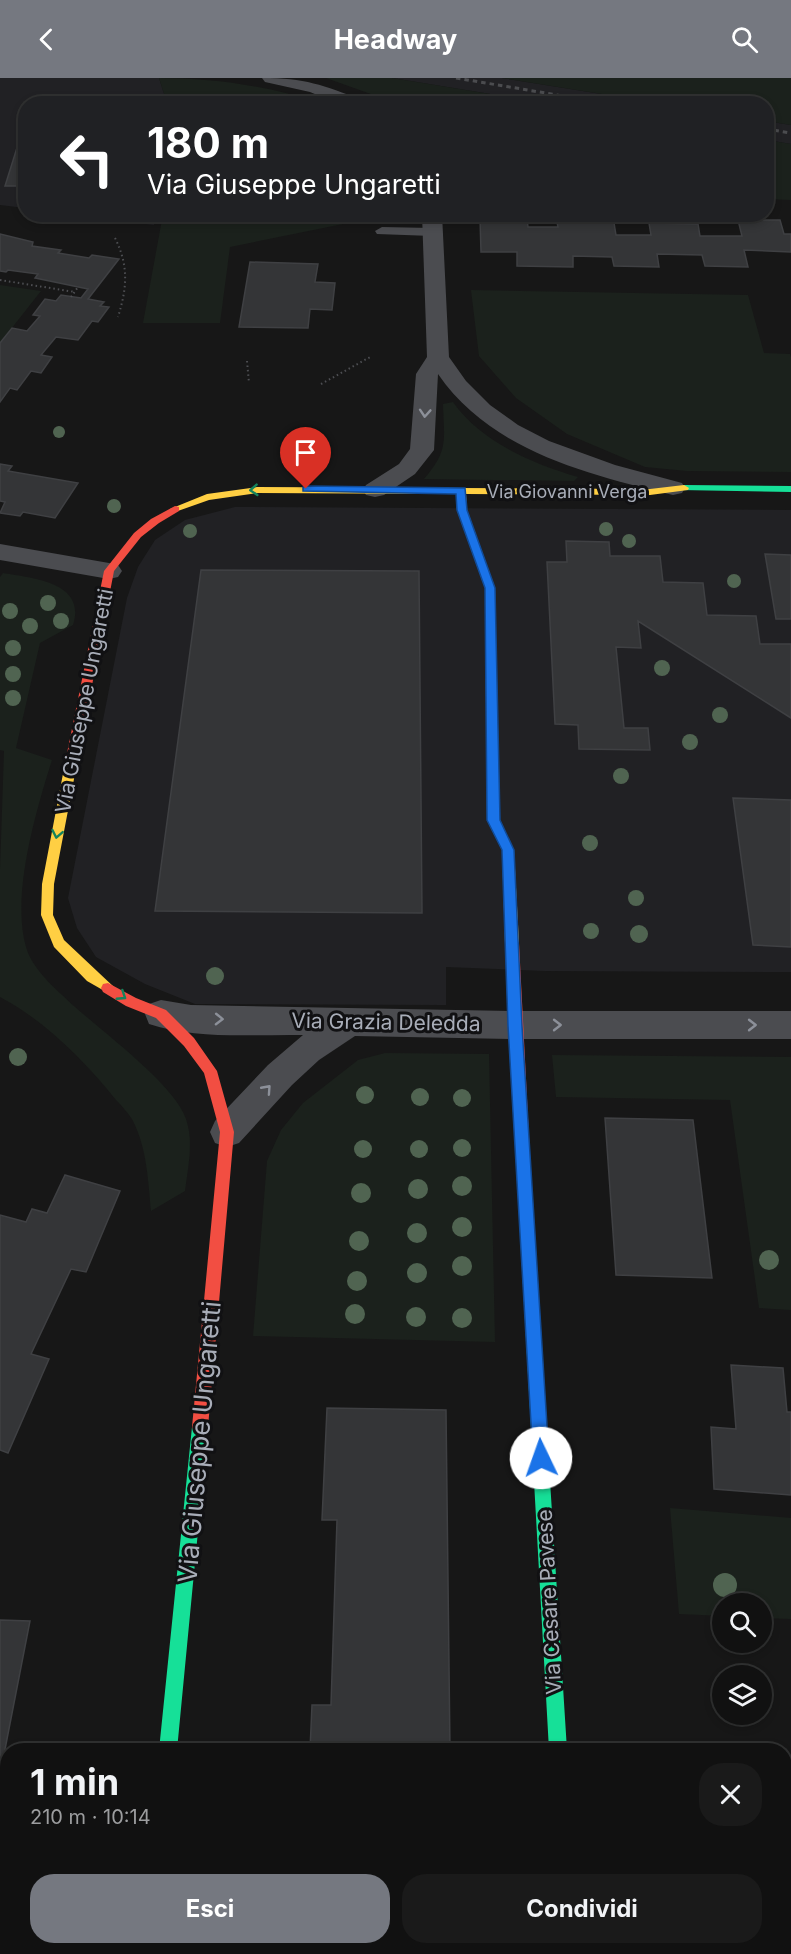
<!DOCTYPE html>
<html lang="it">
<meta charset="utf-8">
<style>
body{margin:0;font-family:Inter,sans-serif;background:#1a1a1a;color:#f1f3f6;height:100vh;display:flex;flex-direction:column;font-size:22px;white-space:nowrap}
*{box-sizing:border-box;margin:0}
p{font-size:20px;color:#9c9d9f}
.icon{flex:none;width:33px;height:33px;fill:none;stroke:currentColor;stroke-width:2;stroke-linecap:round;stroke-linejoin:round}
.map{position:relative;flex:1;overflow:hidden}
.details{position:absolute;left:0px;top:1665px;width:792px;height:212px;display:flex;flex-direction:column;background:#111;border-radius:24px 24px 0 0;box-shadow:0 3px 9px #0003,0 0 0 2px #303131}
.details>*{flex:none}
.guide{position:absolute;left:18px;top:18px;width:756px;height:126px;border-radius:24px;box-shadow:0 3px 9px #0003,0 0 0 2px #303131;background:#202124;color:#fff;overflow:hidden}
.controls{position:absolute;left:712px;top:1515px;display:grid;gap:12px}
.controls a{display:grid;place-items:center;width:60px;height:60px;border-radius:50%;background:#111;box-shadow:0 3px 9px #0003,0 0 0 2px #303131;font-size:30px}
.pin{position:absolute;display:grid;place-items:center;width:51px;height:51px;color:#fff;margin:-62px -26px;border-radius:50% 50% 50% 0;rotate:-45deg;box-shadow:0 0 6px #0007}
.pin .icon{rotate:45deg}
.me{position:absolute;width:66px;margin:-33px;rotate:357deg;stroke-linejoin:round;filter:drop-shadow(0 0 4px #0008)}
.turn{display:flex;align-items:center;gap:21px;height:126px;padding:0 30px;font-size:27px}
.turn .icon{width:78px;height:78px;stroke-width:2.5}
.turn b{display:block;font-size:42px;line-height:51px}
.round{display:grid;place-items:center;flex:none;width:63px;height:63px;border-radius:24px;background:#1a1a1a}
.headline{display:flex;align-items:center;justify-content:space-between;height:102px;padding:0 30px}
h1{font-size:36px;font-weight:700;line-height:45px}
.primary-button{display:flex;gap:12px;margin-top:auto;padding:12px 30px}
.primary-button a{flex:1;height:69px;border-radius:24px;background:#757880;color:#fff;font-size:24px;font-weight:700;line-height:69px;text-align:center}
.primary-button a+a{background:#1a1a1a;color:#f1f3f6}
header{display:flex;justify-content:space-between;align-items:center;height:78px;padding:0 30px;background:#757880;color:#fff;font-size:27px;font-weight:700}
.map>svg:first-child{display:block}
</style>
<header><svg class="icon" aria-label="back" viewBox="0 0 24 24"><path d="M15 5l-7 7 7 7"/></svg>Headway<svg class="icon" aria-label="search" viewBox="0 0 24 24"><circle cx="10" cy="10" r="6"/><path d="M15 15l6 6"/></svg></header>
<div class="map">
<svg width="791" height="1876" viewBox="0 0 791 1876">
<rect width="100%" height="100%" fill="#171717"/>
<path fill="#212124" d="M0 0H159L167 25 26 26 25 130 0 127Z
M392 0H502L658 25H545Z
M766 43 791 47V66L767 62Z
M72 137H156L154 147Z
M235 429 791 432V894L545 893 446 889V927L195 926 145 906 96 879 77 850 68 820 127 520 138 489 155 462 185 442Z"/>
<path fill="#1b211c" d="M159 0C214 0 268 8 321 25H167Z
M326 0H392L545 25H396Z
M502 0H791V47L767 43 766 26 658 25Z
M767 62 791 66V122L767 121Z
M163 136H344V137L343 146 230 169 220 245H143Z
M0 207 41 213 0 265Z
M471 212 748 217 764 275 790 276 791 279V394L687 393 645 389 567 356 516 320 479 278Z
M453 324C481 364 533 386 578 399L574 403 424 401C449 372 444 362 443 326Z
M3 495C32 500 87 504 73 547L40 565 16 670 52 682C36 733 11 817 26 869 31 887 48 904 61 916 91 946 174 1004 186 1041 194 1064 188 1089 185 1113L151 1133C148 1102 147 1071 133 1043 129 1036 122 1028 116 1022 85 983 44 942 0 919V791L4 673 0 672V499Z
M385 975 489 976 495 1264 253 1258 267 1083 281 1052 303 1025 358 982Z
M552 977 791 979V1232L759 1230 730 1022 556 1019Z
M670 1430 791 1440V1541L762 1540V1526H723V1538L679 1536Z"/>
<path fill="#343537" stroke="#3f4043" stroke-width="1.5" d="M26 41V108H5Z
M480 140H527L528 149H558L557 144 614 145 616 157H651L649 145 698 146 700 158H742L738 142H780L784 156H791V174L744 172 748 189 705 188 702 177 657 176 659 189 614 188 612 179 573 178V189L517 188V174H481Z
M0 156 33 164 32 168 61 172 58 175 89 180 92 177 119 181 88 221 104 224 100 228 109 229 98 244 92 243 78 262 56 259 41 277 52 279 41 295 31 293 17 312 10 310 0 324V265L12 250 27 253 40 238 33 237 45 221 56 223 61 217 81 220 88 211 35 200 38 196 8 192 6 194 0 193Z
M250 184 318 186 315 204 335 205 332 232 310 231 308 250 239 249Z
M0 386 12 388 8 393 78 405 55 440 23 434 20 438 0 435 5 424 0 423Z
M566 463 609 464 610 478H660L663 504 703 505 707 537 756 538 760 566H791V640L638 543 641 570 616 569 624 650H648L650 672 579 671 578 647 555 646 547 484H567Z
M765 476 791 477V541H776Z
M201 492 419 493 422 835 155 833Z
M733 720 791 722V869L753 867Z
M605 1040 693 1042 712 1200 616 1197Z
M65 1097 120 1113 86 1194 71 1191 31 1276 49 1281 8 1375 0 1372V1137L26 1144 32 1131 47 1135Z
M731 1287 783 1290 787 1334H791V1417L714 1411 711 1349 736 1351Z
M327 1330 446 1332 450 1672H310L312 1627H331L337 1442H322Z
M0 1542 30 1543 0 1697Z
M784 1705H791V1876H660V1869H784Z"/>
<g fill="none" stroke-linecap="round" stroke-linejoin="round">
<path stroke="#4d4e52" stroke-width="2" stroke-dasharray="1.5 3" stroke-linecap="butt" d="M115 160C129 188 127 210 118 239
M0 202 75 214
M71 219 78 209
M247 283 249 305
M321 306 372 278"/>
<path fill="#4b4c50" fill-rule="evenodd" d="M382 149 432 150 439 154 432 158 377 156 375 153Z"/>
<path fill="#4b4c50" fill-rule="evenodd" d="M262 0C305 0 323 7 362 22L365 26H339L310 14 265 4Z
M422 136H442L449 279 466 303 490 327 518 347 549 363 615 387 682 405 685 410 682 415 673 417C587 396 491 373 438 296L434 372 415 396 384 417 375 419 366 417 363 412 366 407 399 386 410 371 416 296 427 279Z
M0 466 109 485 118 487 122 493 118 499 109 501 0 482Z
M161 922 191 927 515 933H791V961H515L355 958 319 982 292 1007 239 1065 227 1069 215 1065 210 1054 215 1043 268 987 303 957C253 956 197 962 149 946L145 936 149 926Z
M96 1869H144L142 1876H94Z
M149 1869H197L199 1876H151Z
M546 1869H594V1876H546Z"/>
<path fill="#16e098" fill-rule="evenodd" d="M684 407 791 408V414L680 412 679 410Z
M525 1110 530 1112 532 1117 567 1672H549L518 1117 520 1112Z
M200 1341 206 1343 208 1349 177 1672H159L192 1349 194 1343Z"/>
<path fill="#ffcf43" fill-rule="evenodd" d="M684 407 689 410 688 412 650 417 466 416 467 432 495 510 499 742 514 772 519 865 512 870 505 865 502 772 487 742 485 510 457 432 456 416 257 415 209 422 175 434 170 431 207 416 257 409 650 411Z
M72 676 78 680 54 806 53 837 64 862 115 910 113 914 108 915 87 903 54 869 41 837 42 806 66 680Z"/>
<path fill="#f24e42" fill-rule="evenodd" d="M175 428 179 429V433L159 445 141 459 114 493 78 680 76 683H68L66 680 104 493 134 455 151 441Z
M512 860 519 865 532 1117 530 1122 525 1124 520 1122 518 1117 505 865Z
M108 905 136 920 166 932 194 960 217 993 234 1054 208 1349 206 1355 200 1357 194 1355 192 1349 220 1054 204 995 184 968 156 940 126 928 103 914 101 910 103 906Z"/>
<path stroke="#4b4c4f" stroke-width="3" stroke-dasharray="4.5 4" stroke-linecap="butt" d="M456 0 611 26
M766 51 791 55"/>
</g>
<g fill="#506451">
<circle cx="59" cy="354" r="6"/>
<circle cx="114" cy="428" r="7"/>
<circle cx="606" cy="451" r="7"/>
<circle cx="190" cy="453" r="7"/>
<circle cx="629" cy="463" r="7"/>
<circle cx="734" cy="503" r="7"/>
<circle cx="48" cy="525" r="8"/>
<circle cx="10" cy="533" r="8"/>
<circle cx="61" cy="543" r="8"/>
<circle cx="30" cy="548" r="8"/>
<circle cx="13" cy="570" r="8"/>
<circle cx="662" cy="590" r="8"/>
<circle cx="13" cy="596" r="8"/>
<circle cx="13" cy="620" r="8"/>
<circle cx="720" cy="637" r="8"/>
<circle cx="690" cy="664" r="8"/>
<circle cx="621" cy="698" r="8"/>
<circle cx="590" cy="765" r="8"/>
<circle cx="636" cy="820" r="8"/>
<circle cx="591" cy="853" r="8"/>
<circle cx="639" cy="856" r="9"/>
<circle cx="215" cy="898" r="9"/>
<circle cx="18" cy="979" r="9"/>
<circle cx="365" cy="1017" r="9"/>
<circle cx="420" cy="1019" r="9"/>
<circle cx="462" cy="1020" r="9"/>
<circle cx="462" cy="1070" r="9"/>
<circle cx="363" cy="1071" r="9"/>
<circle cx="419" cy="1071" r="9"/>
<circle cx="462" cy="1108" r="10"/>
<circle cx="418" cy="1111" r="10"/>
<circle cx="361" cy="1115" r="10"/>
<circle cx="462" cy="1149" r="10"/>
<circle cx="417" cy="1155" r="10"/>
<circle cx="359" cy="1163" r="10"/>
<circle cx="769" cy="1182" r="10"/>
<circle cx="462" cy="1188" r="10"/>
<circle cx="417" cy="1195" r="10"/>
<circle cx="357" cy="1203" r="10"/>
<circle cx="355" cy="1236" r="10"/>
<circle cx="416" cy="1239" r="10"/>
<circle cx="462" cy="1240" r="10"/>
<circle cx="725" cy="1507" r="12"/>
</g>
<defs><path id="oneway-chevron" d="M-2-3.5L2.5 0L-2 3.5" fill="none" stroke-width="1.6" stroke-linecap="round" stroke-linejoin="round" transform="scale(1.5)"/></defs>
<g stroke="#8c9099">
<use href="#oneway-chevron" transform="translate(425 335) rotate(94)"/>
<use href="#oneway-chevron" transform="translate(219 941) rotate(1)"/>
<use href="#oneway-chevron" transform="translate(557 947)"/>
<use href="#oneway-chevron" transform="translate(752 947)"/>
<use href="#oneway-chevron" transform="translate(267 1011) rotate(-48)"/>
</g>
<g stroke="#14835c">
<use href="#oneway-chevron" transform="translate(254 412) rotate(176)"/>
<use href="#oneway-chevron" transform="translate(57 756) rotate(101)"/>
<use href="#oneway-chevron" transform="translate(122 918) rotate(33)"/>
</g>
<path fill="#1a73e8" stroke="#114b97" stroke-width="1.5" d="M306 408 465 410 467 432 495 510 500 742 514 772 522 948 549 1380 547 1386 541 1389 535 1386 533 1380 508 948 502 772 487 742 485 510 457 432 456 416 303 413V409Z"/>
<g text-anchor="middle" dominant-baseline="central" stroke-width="6" stroke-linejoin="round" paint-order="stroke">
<g font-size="18" fill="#a8adb8" stroke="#111113">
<text x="567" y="413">Via Giovanni Verga</text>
</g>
<g font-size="21" fill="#a8adb8" stroke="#111113">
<text transform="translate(84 623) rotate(-79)">Via Giuseppe Ungaretti</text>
<text transform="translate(386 944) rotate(1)">Via Grazia Deledda</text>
<text transform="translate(549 1524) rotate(-93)">Via Cesare Pavese</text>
</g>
<g font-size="26" fill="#a8adb8" stroke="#111113">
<text transform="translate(199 1364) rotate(-85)">Via Giuseppe Ungaretti</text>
</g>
</g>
</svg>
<div class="controls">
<a><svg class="icon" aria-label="search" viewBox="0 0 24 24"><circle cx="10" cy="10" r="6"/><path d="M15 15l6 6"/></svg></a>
<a><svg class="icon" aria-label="layers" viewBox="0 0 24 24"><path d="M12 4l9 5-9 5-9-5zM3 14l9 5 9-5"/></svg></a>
</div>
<div class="pin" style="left:306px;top:411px;background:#d93025"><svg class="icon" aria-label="arrive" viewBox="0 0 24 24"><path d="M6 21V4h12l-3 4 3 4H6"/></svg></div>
<svg class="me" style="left:541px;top:1380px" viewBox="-20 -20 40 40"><circle r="19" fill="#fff"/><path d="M0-13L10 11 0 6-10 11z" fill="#1a73e8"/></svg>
<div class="guide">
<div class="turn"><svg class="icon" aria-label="left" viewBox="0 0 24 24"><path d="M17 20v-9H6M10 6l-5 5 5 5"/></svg><div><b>180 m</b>Via Giuseppe Ungaretti</div></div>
</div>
<section class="details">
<div class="headline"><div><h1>1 min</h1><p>210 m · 10:14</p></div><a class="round"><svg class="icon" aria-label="close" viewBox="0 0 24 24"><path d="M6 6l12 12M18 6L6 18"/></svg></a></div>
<div class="primary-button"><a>Esci</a><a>Condividi</a></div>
</section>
</div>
